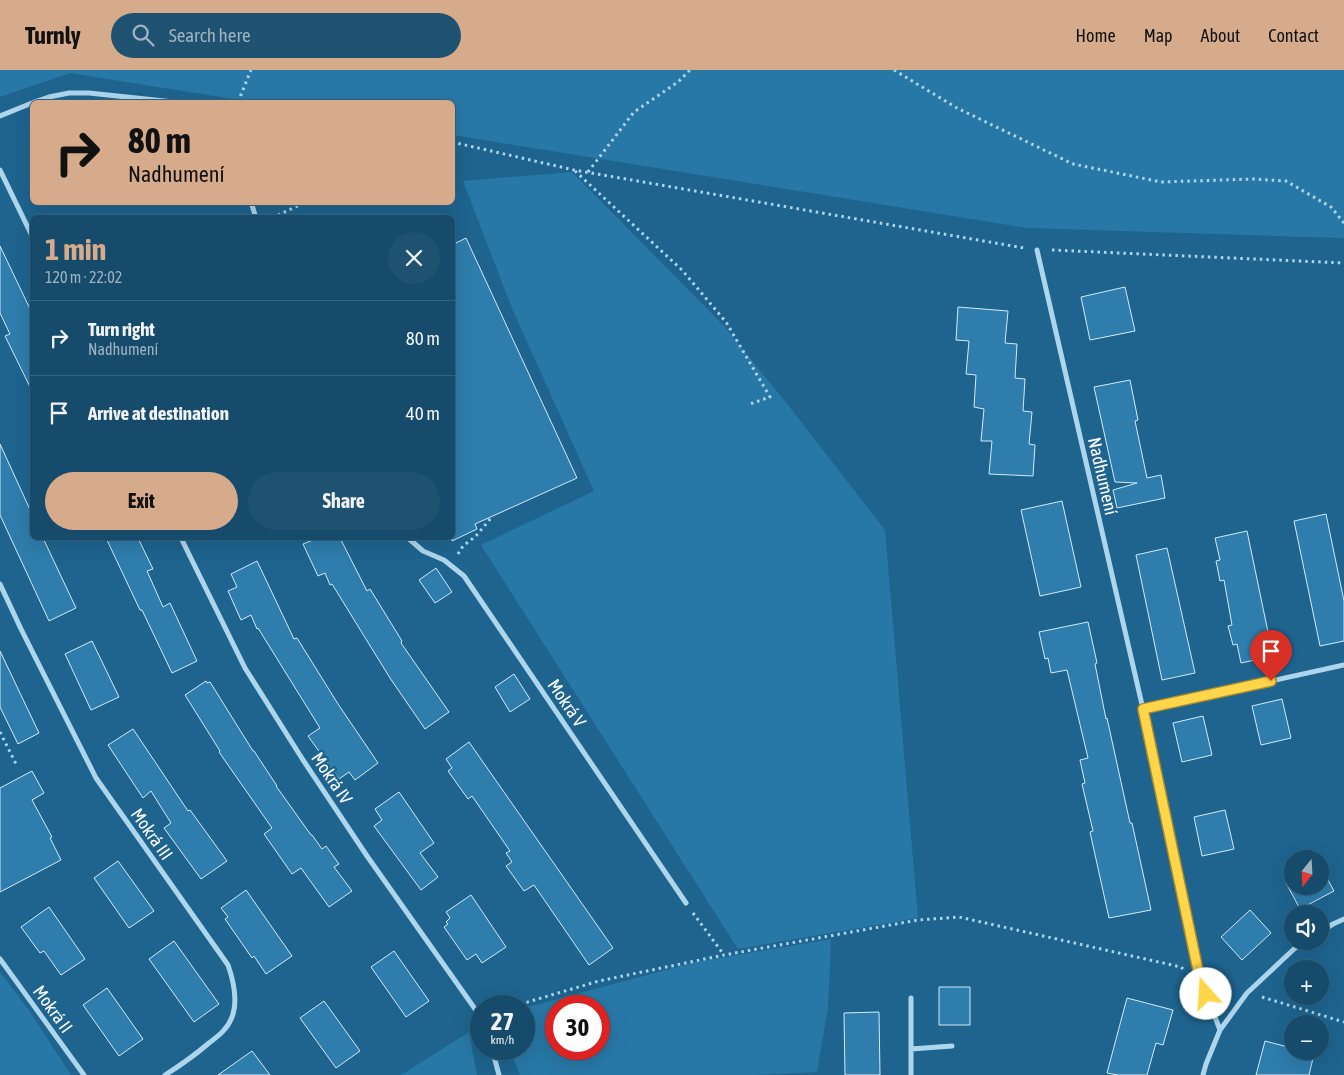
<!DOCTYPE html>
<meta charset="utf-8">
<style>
body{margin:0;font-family:"Asap Condensed",sans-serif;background:#1f5271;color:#f1f3f6;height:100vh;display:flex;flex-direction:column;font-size:19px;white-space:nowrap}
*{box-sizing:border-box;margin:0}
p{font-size:16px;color:#9eb3c1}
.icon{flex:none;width:28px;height:28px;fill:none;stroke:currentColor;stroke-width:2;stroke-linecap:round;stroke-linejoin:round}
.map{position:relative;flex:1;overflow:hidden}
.details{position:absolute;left:30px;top:145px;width:425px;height:325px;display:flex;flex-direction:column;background:#164b6b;border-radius:8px;box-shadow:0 5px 20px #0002,0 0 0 1px #35637e}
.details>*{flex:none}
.top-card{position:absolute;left:30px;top:30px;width:425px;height:105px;border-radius:8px;box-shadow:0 5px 20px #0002,0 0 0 1px #35637e;background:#d6ab8b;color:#111;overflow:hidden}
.needle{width:32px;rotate:198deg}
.fabs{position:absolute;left:1284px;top:780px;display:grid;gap:10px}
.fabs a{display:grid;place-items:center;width:45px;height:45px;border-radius:50%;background:#164b6b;box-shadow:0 5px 20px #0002,0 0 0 1px #35637e;font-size:25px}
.speed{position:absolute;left:470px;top:925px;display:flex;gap:10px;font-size:25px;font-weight:700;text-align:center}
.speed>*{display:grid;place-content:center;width:65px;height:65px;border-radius:50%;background:#164b6b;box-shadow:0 5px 20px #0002,0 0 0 1px #35637e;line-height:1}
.speed small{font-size:12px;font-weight:400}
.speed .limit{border:8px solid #d22;background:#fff;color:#111}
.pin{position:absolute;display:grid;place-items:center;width:42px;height:42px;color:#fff;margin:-51px -21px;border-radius:50% 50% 50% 0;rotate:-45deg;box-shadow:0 0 5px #0007}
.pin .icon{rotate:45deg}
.me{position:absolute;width:55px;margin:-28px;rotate:341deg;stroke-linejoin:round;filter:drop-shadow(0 0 4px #0008)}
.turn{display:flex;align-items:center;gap:18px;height:105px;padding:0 15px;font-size:22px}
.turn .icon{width:65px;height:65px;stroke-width:2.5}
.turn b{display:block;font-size:35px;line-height:42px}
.round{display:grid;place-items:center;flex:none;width:52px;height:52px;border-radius:26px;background:#1f5271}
.head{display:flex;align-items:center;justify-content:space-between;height:85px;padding:0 15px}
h1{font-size:30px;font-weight:700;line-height:38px;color:#d6ab8b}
.primary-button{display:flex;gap:10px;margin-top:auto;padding:10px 15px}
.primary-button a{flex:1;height:58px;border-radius:30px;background:#d6ab8b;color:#111;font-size:20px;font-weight:700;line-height:58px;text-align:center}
.primary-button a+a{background:#1f5271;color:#f1f3f6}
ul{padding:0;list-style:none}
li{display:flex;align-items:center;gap:15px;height:75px;padding:0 15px;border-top:1px solid #35637e}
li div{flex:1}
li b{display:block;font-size:19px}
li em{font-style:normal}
header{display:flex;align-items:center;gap:30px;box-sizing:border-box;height:70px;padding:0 25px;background:#d6ab8b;color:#111}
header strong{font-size:24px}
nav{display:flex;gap:28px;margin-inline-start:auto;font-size:18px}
.search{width:350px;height:45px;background:#1f5271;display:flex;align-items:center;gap:12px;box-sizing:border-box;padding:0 18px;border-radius:28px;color:#9eb3c1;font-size:19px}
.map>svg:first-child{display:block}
</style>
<header>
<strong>Turnly</strong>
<div class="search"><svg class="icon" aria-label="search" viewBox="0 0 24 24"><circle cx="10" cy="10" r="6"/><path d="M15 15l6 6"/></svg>Search here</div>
<nav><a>Home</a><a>Map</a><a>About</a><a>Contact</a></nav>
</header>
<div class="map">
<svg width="1344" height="1005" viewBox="0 0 1344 1005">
<rect width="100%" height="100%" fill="#1e648f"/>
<path fill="#2878a7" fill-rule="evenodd" d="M0 0H1344V168L1028 158 453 65 452 32H252L70 3 0 27Z
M572 102 724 256 788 335 885 460 918 848 738 879 481 475 594 421 511 236 463 111Z
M831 869 828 937 817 1002 755 1005H520L510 979H524V938L696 892ZM556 936H599V979H556Z
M0 902 28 939 71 1005H0Z
M469 962 477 1005H401Z"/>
<path fill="#2e7dac" stroke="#d3ebf9" d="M466 168 577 408 475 454 477 459 452 471V175Z
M0 176 32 243V321L5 266 10 264 0 243Z
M1125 217 1135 261 1090 270 1081 227Z
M958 237 1008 241 1005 273 1017 274 1015 308 1025 309 1023 341 1032 342 1029 374 1035 375 1033 406 989 404 992 371H981L984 339 974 337 976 305 966 304 969 271 956 270Z
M1130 310 1138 350 1135 351 1147 408 1161 405 1165 428 1117 438 1113 420 1137 413 1115 412 1094 317Z
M0 374 32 444V468H43L76 538 49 551 0 445Z
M1062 431 1081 517 1040 526 1021 440Z
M1326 444 1344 531V571L1320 576 1294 451Z
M1247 461 1273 586 1241 593 1237 574 1233 575 1228 556 1232 555 1224 510 1220 511 1216 491 1220 490 1215 468Z
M106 468H138L153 499 147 501 163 537 170 533 197 591 172 603 142 540H140Z
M318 468H340L367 521 370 519 402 571 401 573 449 642 425 659 390 608 332 514 330 515 325 503 318 506 303 474Z
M1167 478 1195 603 1162 610 1136 485Z
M257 491 294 569 297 568 338 634 378 693 355 710 349 702 339 709 308 666 320 658 258 558 257 559 251 545 241 550 228 521 237 517 231 504Z
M436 498 452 522 435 533 419 510Z
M1088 552 1097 593 1095 594 1106 649 1107 648 1130 753H1132L1151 840 1109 848 1090 762 1093 761 1082 714 1085 713 1080 690 1088 688 1067 600 1051 603 1048 588 1045 589 1039 562Z
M92 571 119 627 91 640 65 584Z
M0 581 39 663 18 674 0 637Z
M514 604 530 629 510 642 495 617Z
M206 611 207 613 210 612 253 681H254L277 716H276L311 765H312L322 779 326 776 339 794 334 797 352 821 329 837 301 798 292 804 264 764 272 758 219 682 220 681 185 625Z
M1282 629 1291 668 1261 675 1252 636Z
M1203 646 1212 685 1182 692 1173 653Z
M133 659 188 741 190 740 227 791 201 809 164 758 171 753 151 721 143 728 108 675Z
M469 672 613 878 589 895 534 815 524 821 506 796 512 792 506 783 510 781 472 726 468 729 448 701 452 698 446 689Z
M32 701 44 723 32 730 52 767 50 768 61 790 0 822V718Z
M399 722 434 773 420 783 438 807 421 820 374 756 382 750 375 739Z
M1225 740 1234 779 1202 786 1194 747Z
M118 791 154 841 129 858 94 808Z
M1320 795 1334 821 1300 839 1286 813 1292 810V816H1320Z
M246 820 292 886 266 904 254 886 252 888 225 849 228 847 221 838Z
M471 825 506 877 482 893 476 884 467 890 444 857 448 854 446 852 450 848 446 842Z
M49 837 85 889 61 905 44 881 40 883 21 857Z
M1250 840 1271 863 1242 890 1221 867Z
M174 871 219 934 194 952 149 889Z
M394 881 429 931 406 947 371 897Z
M939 917H970V955H939Z
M107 918 143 969 119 986 83 935Z
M1127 928 1173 940 1163 975 1156 973 1147 1005H1118L1107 1003Z
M324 931 360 981 336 998 300 948Z
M879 942 880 1005H845L844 943Z
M1265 971 1292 978V981H1305L1314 984 1309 1005H1256Z
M252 981 270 1005H218Z"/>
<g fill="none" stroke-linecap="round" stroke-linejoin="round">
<path stroke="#add6ed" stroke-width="3" stroke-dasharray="2.5 4" stroke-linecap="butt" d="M894 0 957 38 1073 94 1161 112 1253 109 1286 111 1331 137 1344 153
M238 32 251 0
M452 72 574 100 1024 178
M575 101 682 200 726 252 770 327 750 334
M588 102 634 42 678 12 690 0
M272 148 306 132
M1052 180 1344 193
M458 484 463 476 476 466 491 448
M0 662 16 694
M693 843 724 885
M1262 927 1344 952
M514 936 599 911 724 885 918 850 959 847 1181 897 1183 899"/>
<path stroke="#add6ed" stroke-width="5" d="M34 32 49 27 69 23H89L174 32
M0 46 32 33
M0 100 32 166
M251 132 256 148
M1037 180 1143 639 1199 905 1220 960
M181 468 245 598 303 690 367 786 480 946 481 951
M408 468 423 481 444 490 464 506 686 833
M0 514 21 559 96 708 228 895C235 915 241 942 224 960 220 965 214 969 209 973 195 985 181 995 165 1005
M1143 639 1344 595
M1320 862 1333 854 1344 849
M0 889 84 1005
M911 928V1005
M492 979 499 1005
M911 979 952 976
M1203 1005 1206 994 1220 960 1247 923 1294 879 1306 871"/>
</g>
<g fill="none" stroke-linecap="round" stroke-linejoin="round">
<defs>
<path id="route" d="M1206 924 1199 905 1143 639 1271 611"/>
</defs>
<use href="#route" stroke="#a68a30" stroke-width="12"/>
<use href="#route" stroke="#ffd54a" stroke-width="9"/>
</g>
<g text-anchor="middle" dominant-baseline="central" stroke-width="5" stroke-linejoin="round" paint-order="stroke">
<g font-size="18" fill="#fff" stroke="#1e648f">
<text transform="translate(1103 406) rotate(77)">Nadhumení</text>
<text transform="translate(567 633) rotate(56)">Mokrá V</text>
<text transform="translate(332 708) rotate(56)">Mokrá IV</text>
<text transform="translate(152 764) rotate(55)">Mokrá III</text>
<text transform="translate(53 939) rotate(54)">Mokrá II</text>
</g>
</g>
</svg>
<div class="fabs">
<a><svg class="needle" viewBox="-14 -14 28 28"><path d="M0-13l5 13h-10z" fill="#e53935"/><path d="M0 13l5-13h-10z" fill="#9eb3c1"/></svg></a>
<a><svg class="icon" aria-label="sound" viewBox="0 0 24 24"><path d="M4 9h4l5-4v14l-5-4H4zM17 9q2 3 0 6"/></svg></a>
<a>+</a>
<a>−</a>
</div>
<div class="speed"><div>27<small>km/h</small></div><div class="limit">30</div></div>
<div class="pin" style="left:1271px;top:611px;background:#d93025"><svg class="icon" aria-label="arrive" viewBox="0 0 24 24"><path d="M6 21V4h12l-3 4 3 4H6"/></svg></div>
<svg class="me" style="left:1206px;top:924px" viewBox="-20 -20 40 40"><circle r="19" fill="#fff"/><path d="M0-13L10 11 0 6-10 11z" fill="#ffd54a"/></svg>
<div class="top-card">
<div class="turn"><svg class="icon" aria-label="right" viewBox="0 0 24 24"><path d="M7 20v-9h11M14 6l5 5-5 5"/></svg><div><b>80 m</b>Nadhumení</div></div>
</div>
<section class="details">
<div class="head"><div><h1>1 min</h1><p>120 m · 22:02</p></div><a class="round"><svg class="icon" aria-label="close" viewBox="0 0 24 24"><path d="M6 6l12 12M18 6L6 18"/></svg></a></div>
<ul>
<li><svg class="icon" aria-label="right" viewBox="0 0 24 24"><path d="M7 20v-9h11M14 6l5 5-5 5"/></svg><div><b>Turn right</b><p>Nadhumení</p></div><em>80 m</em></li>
<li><svg class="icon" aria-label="arrive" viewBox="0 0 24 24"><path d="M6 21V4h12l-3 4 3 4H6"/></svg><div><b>Arrive at destination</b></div><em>40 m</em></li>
</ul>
<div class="primary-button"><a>Exit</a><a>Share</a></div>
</section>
</div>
